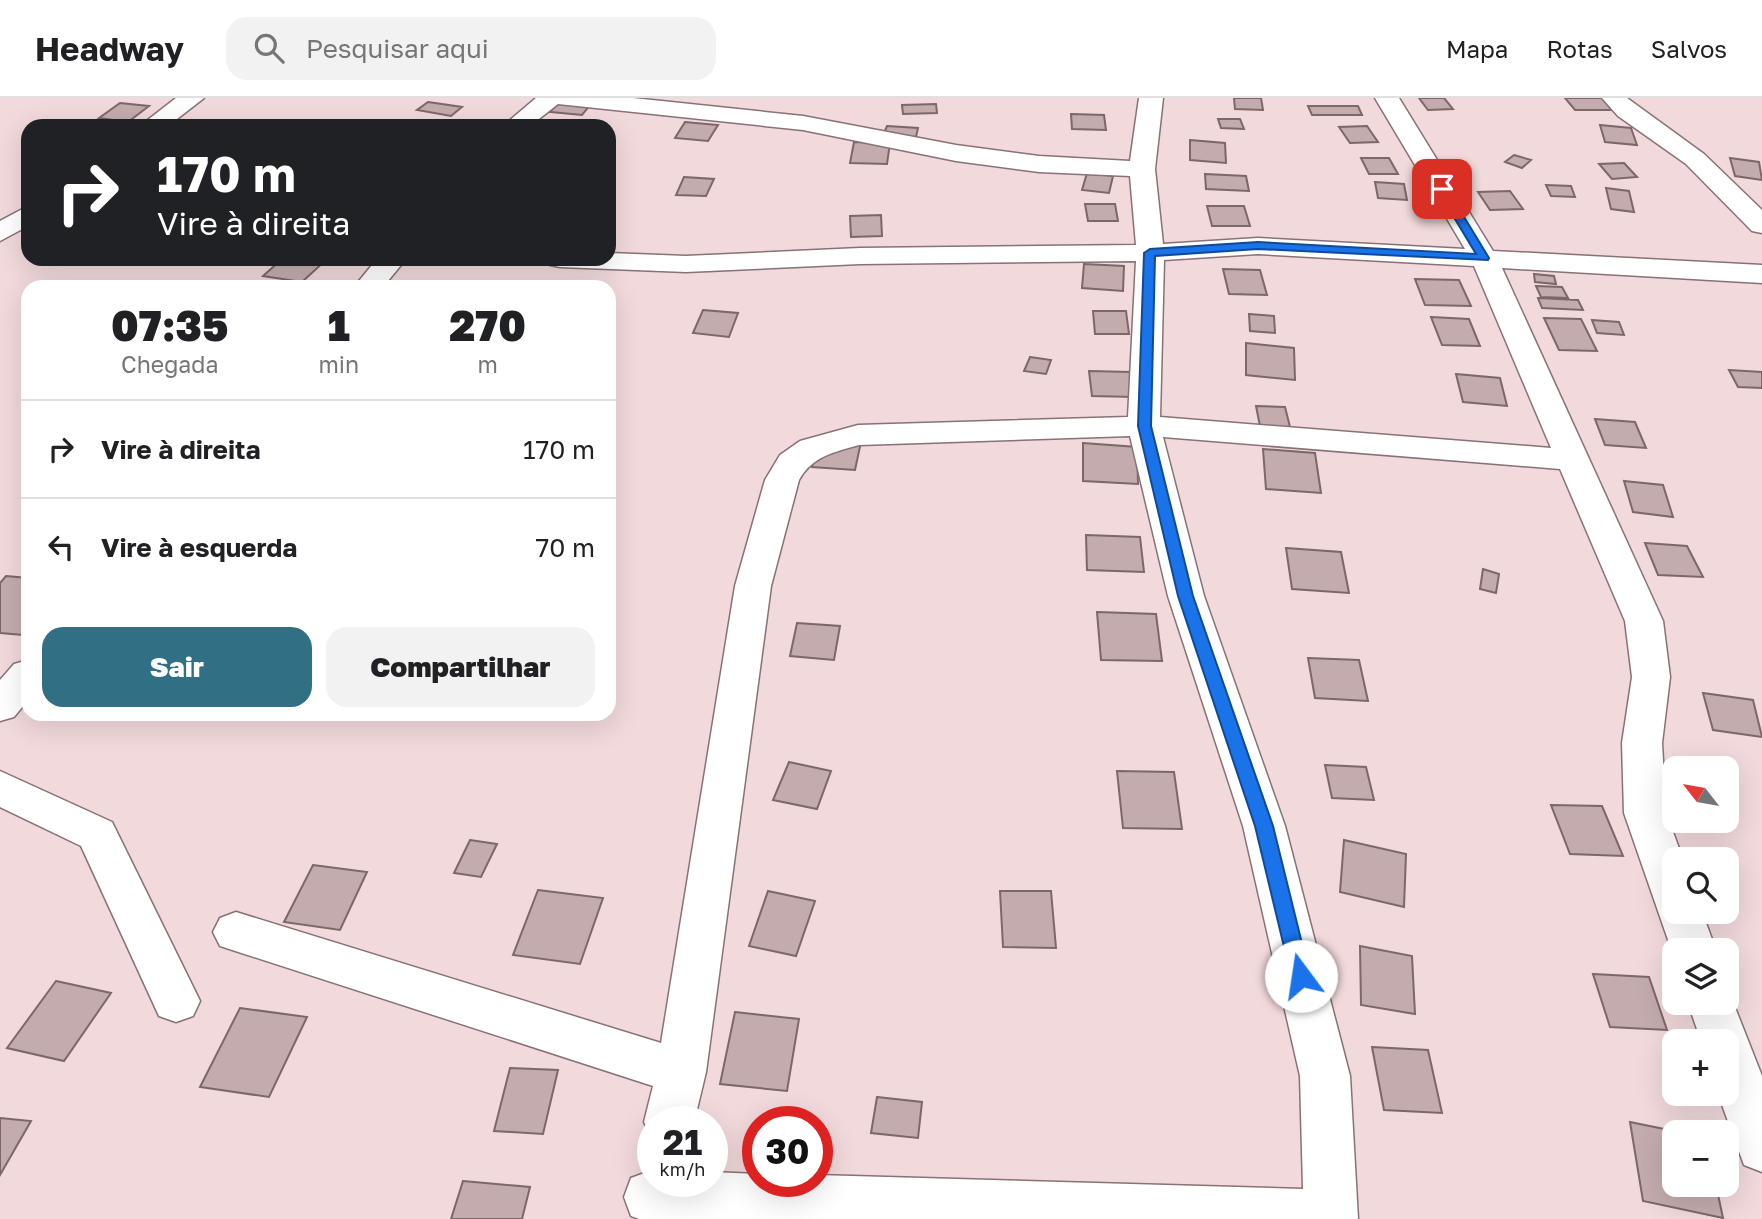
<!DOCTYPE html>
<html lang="pt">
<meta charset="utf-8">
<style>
body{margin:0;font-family:"Golos Text",sans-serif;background:#f2f2f2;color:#202124;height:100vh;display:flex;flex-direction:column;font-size:26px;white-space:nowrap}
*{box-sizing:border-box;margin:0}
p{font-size:23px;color:#757577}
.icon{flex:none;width:38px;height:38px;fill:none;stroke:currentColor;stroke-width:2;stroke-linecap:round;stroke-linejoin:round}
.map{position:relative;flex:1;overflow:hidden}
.sheet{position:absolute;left:21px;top:182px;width:595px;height:441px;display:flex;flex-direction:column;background:#fff;border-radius:21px;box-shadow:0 7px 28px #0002}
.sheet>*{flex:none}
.guide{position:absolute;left:21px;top:21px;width:595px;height:147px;border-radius:21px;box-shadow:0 7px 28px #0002;background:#202124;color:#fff;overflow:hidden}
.needle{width:46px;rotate:301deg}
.fabs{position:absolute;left:1662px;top:658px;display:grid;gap:14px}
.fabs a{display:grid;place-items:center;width:77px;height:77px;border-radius:14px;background:#fff;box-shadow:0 7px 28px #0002;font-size:35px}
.speed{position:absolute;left:637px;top:1008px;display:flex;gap:14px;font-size:35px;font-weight:700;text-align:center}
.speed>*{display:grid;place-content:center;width:91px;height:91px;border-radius:50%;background:#fff;box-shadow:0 7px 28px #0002;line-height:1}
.speed small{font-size:18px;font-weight:400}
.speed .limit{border:10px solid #d22;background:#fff;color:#111}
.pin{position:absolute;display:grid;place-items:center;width:60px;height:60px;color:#fff;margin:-30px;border-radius:14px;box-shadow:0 4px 10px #0006}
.me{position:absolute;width:77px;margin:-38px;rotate:346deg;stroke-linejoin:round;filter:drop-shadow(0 0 5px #0008)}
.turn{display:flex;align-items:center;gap:24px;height:147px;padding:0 21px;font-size:32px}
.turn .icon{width:91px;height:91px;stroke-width:2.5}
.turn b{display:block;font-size:49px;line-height:60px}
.eta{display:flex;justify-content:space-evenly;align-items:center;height:119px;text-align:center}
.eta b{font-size:42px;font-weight:800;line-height:49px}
.cta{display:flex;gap:14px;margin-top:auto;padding:14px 21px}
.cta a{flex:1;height:80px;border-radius:21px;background:#306f84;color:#fff;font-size:28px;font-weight:800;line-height:80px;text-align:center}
.cta a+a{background:#f2f2f2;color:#202124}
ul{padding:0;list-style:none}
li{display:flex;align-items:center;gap:21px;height:98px;padding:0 21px;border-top:2px solid #e0e0e0}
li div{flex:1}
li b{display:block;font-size:26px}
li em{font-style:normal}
header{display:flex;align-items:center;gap:42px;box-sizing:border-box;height:98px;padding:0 35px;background:#fff;border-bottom:2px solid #e0e0e0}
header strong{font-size:33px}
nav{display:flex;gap:38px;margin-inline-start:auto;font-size:24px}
.search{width:490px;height:63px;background:#f2f2f2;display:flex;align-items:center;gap:18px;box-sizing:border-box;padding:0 24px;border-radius:21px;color:#757577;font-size:26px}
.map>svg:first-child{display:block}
</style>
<header>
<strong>Headway</strong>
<div class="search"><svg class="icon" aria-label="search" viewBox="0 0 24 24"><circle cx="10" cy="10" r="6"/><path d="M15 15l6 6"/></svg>Pesquisar aqui</div>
<nav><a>Mapa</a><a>Rotas</a><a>Salvos</a></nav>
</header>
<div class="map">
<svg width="1762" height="1121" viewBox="0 0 1762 1121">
<rect width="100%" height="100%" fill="#f2d9db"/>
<path fill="#c4acae" stroke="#7d6769" stroke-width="2" d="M562 0H570L594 2 582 17 550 14Z
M1234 0H1261L1263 12 1235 11Z
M1419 0H1444L1453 11 1428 12Z
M1565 0H1602L1612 12H1575Z
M428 4 462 9 451 18 417 12Z
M120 5 149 8 128 24 99 20Z
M936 6 937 15 903 16 902 7Z
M1308 8H1358L1362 17H1312Z
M1071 16 1104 17 1106 32 1072 31Z
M1218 21H1240L1244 31 1221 30Z
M462 22 488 24 485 28H457Z
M685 24 718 27 708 43 675 40Z
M1600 27 1631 30 1637 47 1605 44Z
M887 28 918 30 916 39 883 37Z
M1367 28 1378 44 1350 45 1339 29Z
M1190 42 1225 45 1226 65 1190 62Z
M854 44 890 45 887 66 850 65Z
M1514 57 1531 62 1522 70 1505 64Z
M1361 60H1389L1398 76H1369Z
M1730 60 1759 64 1762 82 1735 78Z
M1624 65 1637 79 1612 81 1599 66Z
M1087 75 1113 78 1109 95 1082 92Z
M1205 76 1246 78 1249 93 1206 91Z
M684 79 714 81 706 98 676 97Z
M1375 84 1404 86 1407 102 1378 100Z
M1546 87 1571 88 1575 99 1551 98Z
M1606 90 1629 93 1634 114 1611 111Z
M1510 93 1523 111 1490 112 1478 94Z
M1085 106H1115L1118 123H1088Z
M1207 108H1244L1250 128H1212Z
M881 117 882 138 851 139 850 118Z
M282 161H327L302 184 263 178Z
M1084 166 1124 168 1123 193 1082 190Z
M1223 171 1260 172 1267 197 1229 196Z
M1534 176 1554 178 1556 186 1535 184Z
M1415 181 1459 182 1471 208 1425 207Z
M1536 188 1562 189 1568 200 1541 199Z
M1538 200 1578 202 1583 212 1542 210Z
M703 212 738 215 729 239 693 235Z
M1093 213H1126L1129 236H1095Z
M1249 216 1274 218 1275 235 1250 233Z
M1431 219 1469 221 1480 248 1442 247Z
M1544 220 1581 221 1597 253 1559 252Z
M1592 222 1619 224 1624 237 1597 235Z
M1246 245 1294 250 1295 282 1246 277Z
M1030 259 1051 262 1046 276 1024 273Z
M1729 272 1762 274V290L1738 289Z
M1089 273 1131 274 1134 299 1092 298Z
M1456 276 1500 280 1507 308 1463 304Z
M1256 308 1285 309 1291 333H1261Z
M1595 321 1635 324 1646 350 1605 347Z
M819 342 861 344 855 372 812 369Z
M1083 345 1137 349 1138 386 1083 383Z
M1263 351 1315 355 1321 395 1266 391Z
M1624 383 1663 387 1673 419 1633 414Z
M1086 437 1140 439 1144 474 1087 472Z
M1645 445 1687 448 1703 479 1658 477Z
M1286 450 1341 454 1349 495 1292 491Z
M1483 471 1499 476 1496 495 1480 491Z
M6 478 28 480V531L23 537 0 535V485Z
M1097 514 1156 516 1162 563 1101 562Z
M797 525 840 528 834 562 790 558Z
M1308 560 1359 562 1368 603 1315 600Z
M1703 595 1753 602 1762 639 1713 632Z
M789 664 831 673 817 711 773 702Z
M1325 667 1366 669 1374 702 1332 700Z
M1117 673 1174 674 1182 731 1123 730Z
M1551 707 1602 708 1623 758 1570 756Z
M470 742 497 746 481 779 454 775Z
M1344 742 1406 756 1404 809 1340 794Z
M313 767 367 774 340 832 284 824Z
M538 792 603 800 580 866 513 857Z
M768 793 815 803 796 858 749 848Z
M1000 793H1051L1056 850 1003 849Z
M1360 848 1412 858 1415 916 1361 907Z
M1593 876 1649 879 1667 932 1610 929Z
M56 883 111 895 64 963 7 950Z
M240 910 307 919 269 999 200 989Z
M735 914 799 921 787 993 720 986Z
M1372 949 1428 952 1442 1015 1384 1012Z
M510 970 558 972 543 1036 494 1033Z
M877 999 922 1004 918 1040 871 1035Z
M0 1020 31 1023 0 1077Z
M1630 1024 1679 1034H1675V1087H1716L1723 1120 1643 1103Z
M463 1083 530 1089 522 1121H451Z"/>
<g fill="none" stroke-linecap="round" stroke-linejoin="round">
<defs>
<path id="street" d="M176 0H204L168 28H140Z
M536 0H633L803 18 956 47 1039 58 1130 63 1139 0H1163L1155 71 1163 146 1258 140 1465 151 1375 0H1399L1493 153 1762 167V185L1502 170 1663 523 1670 579 1662 645 1666 715 1683 761H1675V814H1702L1716 852H1675V862L1624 715 1622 645 1632 579 1625 523 1560 371 1163 339 1204 498 1285 728 1350 978 1358 1121H639L631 1118 624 1099 631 1080 650 1073H653V1083H712V1074L758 1076V1083H817V1077L1303 1091 1300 978 1243 728 1168 498 1130 338 859 347C835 354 812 358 799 382L771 488 706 974 694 1024H653V1042L644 1024 653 988 220 848 213 834 220 820 236 814 661 945 735 488 765 382 780 357 800 343 858 327 1128 319 1136 163 860 166 686 174 560 169 550 167 546 161H609V155L686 158 860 150 1136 147 1130 78 1039 74 956 63 803 32 558 6 530 28H503ZM1258 156 1474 168 1551 350 1160 319 1164 162Z
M1602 0H1627L1704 56 1762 112V135L1752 133 1686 66 1618 18Z
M28 108V128L0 143V123Z
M377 161H406L383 189H354Z
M28 562V602L14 619 0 623V582L14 566Z
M0 673 112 724 200 903 193 918 176 924 159 918 81 748 0 709Z
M1727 889 1762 978V1074L1744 1067 1718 996H1727V943H1701L1688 905H1727Z"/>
</defs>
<use href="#street" stroke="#887274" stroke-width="3"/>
<use href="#street" fill="#fff" fill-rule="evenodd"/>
</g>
<path fill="#1a73e8" stroke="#114b97" stroke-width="2" d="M1442 88 1447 91 1489 160 1488 162 1258 151 1155 158 1151 328 1193 498 1273 728 1310 878 1308 884 1301 887 1294 884 1291 878 1255 728 1178 498 1138 328 1144 155 1150 151 1258 144 1476 156 1437 91Z"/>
</svg>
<div class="fabs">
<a><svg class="needle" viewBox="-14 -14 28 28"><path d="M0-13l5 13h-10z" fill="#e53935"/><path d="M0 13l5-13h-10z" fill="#757577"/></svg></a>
<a><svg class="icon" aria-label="search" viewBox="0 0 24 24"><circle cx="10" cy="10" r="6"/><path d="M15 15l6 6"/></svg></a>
<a><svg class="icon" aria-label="layers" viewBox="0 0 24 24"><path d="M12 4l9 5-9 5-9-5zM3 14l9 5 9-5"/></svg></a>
<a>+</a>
<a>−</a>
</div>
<div class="speed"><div>21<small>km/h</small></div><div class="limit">30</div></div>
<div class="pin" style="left:1442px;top:91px;background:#d93025"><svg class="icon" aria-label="arrive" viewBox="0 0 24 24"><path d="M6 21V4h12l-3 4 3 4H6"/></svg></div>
<svg class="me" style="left:1301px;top:878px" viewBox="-20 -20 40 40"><circle r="19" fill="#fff"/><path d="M0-13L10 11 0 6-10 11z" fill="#1a73e8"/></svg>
<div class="guide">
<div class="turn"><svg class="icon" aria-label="right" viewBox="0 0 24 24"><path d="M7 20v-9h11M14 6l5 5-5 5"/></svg><div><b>170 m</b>Vire à direita</div></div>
</div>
<section class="sheet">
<div class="eta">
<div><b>07:35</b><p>Chegada</p></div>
<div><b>1</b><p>min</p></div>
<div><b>270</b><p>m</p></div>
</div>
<ul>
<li><svg class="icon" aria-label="right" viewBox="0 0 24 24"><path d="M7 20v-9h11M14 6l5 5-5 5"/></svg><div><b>Vire à direita</b></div><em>170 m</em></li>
<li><svg class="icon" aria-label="left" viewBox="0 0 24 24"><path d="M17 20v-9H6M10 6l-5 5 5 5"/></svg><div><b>Vire à esquerda</b></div><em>70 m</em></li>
</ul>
<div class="cta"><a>Sair</a><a>Compartilhar</a></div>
</section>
</div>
